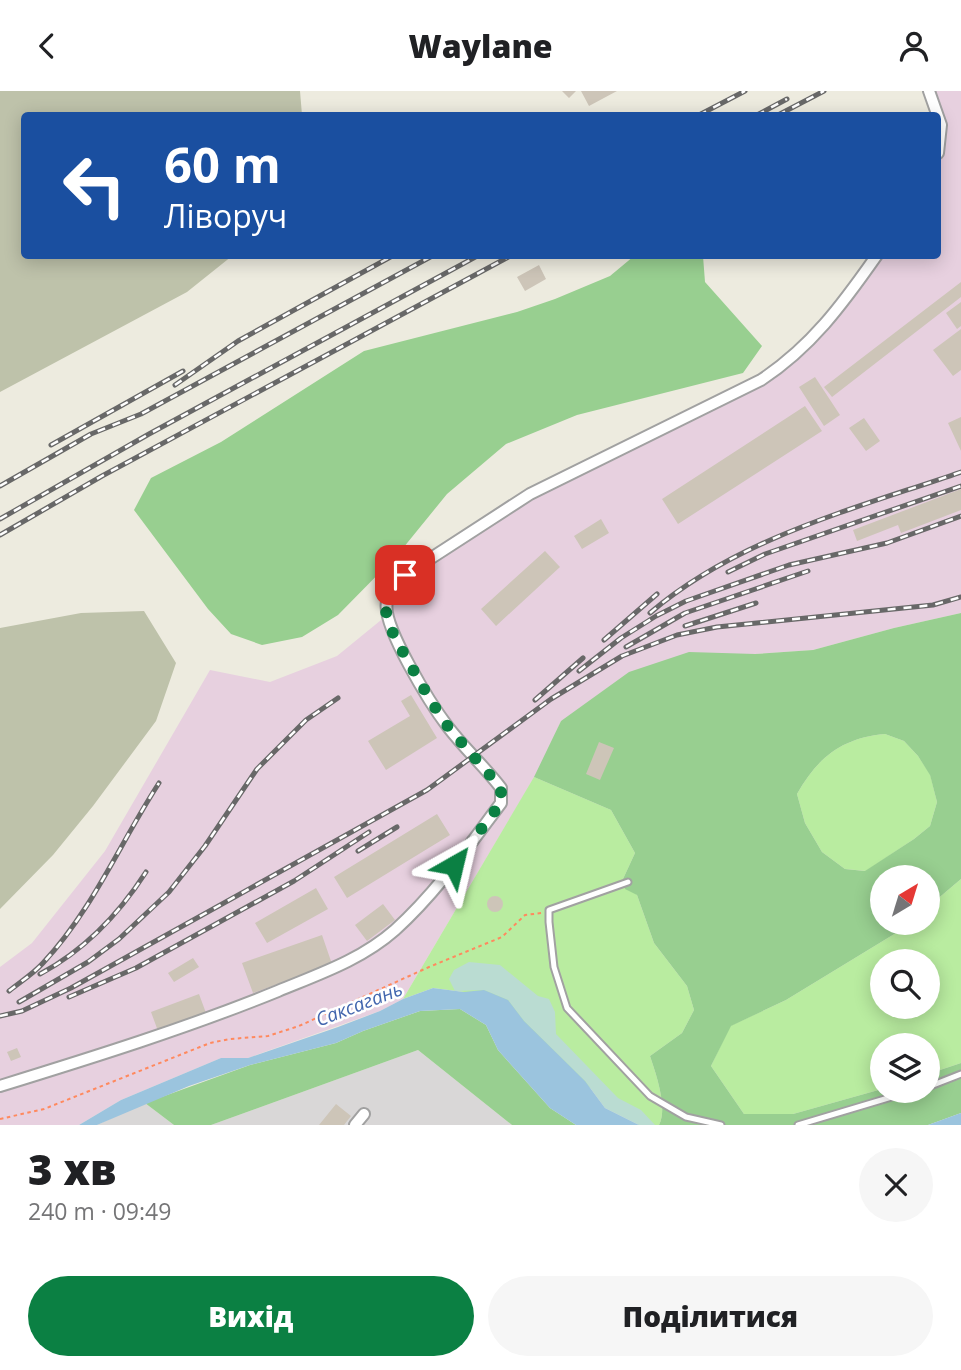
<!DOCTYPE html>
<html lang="uk">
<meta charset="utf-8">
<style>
body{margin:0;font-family:"Open Sans",sans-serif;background:#f6f6f6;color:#202124;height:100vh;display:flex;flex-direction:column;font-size:26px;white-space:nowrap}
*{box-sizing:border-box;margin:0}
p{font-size:23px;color:#757577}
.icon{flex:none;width:38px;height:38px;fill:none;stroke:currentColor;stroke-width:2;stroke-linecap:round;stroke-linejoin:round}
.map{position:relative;height:1034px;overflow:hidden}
.drawer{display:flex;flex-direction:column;background:#fff;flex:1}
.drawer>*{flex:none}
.banner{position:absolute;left:21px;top:21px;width:920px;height:147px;border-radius:7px;box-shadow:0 4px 18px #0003;background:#1a4fa0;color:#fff;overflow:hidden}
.needle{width:46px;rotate:38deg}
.fabs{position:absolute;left:870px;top:774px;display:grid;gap:14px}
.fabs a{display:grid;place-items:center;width:70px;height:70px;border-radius:50%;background:#fff;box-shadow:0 4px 18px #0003;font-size:35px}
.pin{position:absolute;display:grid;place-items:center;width:60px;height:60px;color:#fff;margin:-30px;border-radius:14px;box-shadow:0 4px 10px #0006}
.me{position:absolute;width:77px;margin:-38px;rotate:37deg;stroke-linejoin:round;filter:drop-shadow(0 0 5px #0008)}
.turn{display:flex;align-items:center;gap:24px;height:147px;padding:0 28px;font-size:32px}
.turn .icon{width:91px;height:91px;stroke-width:2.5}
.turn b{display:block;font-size:49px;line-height:60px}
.round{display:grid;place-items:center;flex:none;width:74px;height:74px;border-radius:37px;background:#f6f6f6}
.headline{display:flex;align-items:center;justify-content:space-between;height:119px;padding:0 28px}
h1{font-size:42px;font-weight:800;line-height:52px}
.action{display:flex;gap:14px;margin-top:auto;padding:14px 28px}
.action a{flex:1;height:80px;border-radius:42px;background:#0b8043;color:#fff;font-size:28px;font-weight:800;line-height:80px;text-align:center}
.action a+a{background:#f6f6f6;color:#202124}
header{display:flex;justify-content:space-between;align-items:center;height:91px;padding:0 28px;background:#fff;font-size:32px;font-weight:800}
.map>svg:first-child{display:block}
</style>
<header><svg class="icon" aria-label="back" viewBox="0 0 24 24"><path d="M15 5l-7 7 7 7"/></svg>Waylane<svg class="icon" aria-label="person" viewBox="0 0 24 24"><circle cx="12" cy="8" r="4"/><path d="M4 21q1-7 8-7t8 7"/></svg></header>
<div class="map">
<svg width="961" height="1034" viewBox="0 0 961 1034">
<rect width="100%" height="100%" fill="#edebdf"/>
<path fill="#d9d7d7" d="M418 959 512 1034H211Z
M145 1012 174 1034H97Z"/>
<path fill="#e7d0df" d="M929 0H961V522L894 537 813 559 755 563 561 630 541 675 403 908 380 920 248 967H221L121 1009 79 1034H0V876L32 852 105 760 210 579 270 591 337 565 386 525 394 498 530 403 788 271 877 165 938 164V62L941 50Z"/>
<path fill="#bec2aa" d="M0 0H300L302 24H24V164L232 165 187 201 0 301Z
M144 520 176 572 156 630 93 715 53 764 0 818V537L81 522Z"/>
<path fill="#b9eca0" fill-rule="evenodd" d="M885 643 904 650 918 665 930 683 937 711 930 735 914 748 866 780 845 778 822 761 805 732 797 703C818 666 842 647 885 643Z
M534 686 611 719 635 762 623 788 637 804 654 852 687 895 694 919 682 942 650 965C656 983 668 1017 659 1034H639L464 901 433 897 403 908Z
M961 788V972L928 983V954H882V998L793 1023H744L711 975 730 935 786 909 896 842 909 831H928V816ZM882 870H928V915H882Z"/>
<path fill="#98cf90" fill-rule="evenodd" d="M634 165H703L705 191 762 255 743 282 577 324 506 353 447 403 399 462 338 524 302 546 262 554 231 543 208 518 134 419 151 387 221 351 364 260 517 221 555 208 610 185Z
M961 522V788L928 816V786H882V831H909L896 842 786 909 731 935 711 975 744 1023H793L882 998 928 999V983L961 972V1022L928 1034H659C668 1017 656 983 650 965L682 942 694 919 687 895 654 852 637 804 625 798 623 788 635 762 611 719 534 686 561 630 629 581 689 561 755 563 813 559 894 537ZM885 643 904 650 918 665 930 684 937 711 930 735 914 748 865 780 845 778 822 761 805 732 797 703C818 666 842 647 885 643Z
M460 918 486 934 498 959 550 1017 576 1034H512L418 959 211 1034H174L145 1012 250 974 336 952 363 940 420 920Z"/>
<path fill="#badcd2" d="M469 871 500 874 538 905 549 908 555 921 556 943 618 1007 641 1019 655 1034H639L605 1017 585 990 524 930 508 909 484 899 455 900 449 888 454 879Z"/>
<path fill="#9bc4de" d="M433 897 464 901 484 899 508 909 524 930 585 990 605 1017 639 1034H576L550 1017 498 959 486 934 460 918 420 920 363 940 336 952 250 974 189 995 97 1034H79L121 1009 221 967H248L338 936 380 920 403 908Z
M961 1022V1034H928Z"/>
<path fill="#cdc5b8" d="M562 0H576L569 7Z
M581 0H617L589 15Z
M539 174 546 188 525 200 517 186Z
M961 191V206L832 306 824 296Z
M961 211V235L957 238 946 222Z
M961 238V279L953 285 933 259Z
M815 286 840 324 824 335 799 296Z
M805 315 822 340 678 433 662 408Z
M961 326V360L948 332Z
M864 327 880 350 866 360 849 337Z
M961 398V419L901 442 898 434 857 450 853 439Z
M601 428 609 442 582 458 574 445Z
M545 460 560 476 496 535 481 518Z
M411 604 437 647 386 679 368 650 410 625 401 610Z
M599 651 614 657 600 689 586 683Z
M437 723 450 744 347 807 334 786Z
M316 797 328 818 267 852 255 832Z
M487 813a8 8 0 1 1 16 0a8 8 0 1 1-16 0Z
M383 813 395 829 367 850 355 834Z
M322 844 332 873 253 902 242 872Z
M193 867 199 876 174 891 168 882Z
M199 903 206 922 158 940 151 921Z
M17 957 21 966 11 970 7 961Z
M336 1013 351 1025 344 1034H319Z"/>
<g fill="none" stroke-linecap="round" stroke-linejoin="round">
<defs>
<path id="lane" d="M628 791 549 819V831L554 876 567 917 650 1005 686 1026 721 1034
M928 996 961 983
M798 1034 915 999"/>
<path id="street" d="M929 0 941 34 938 62
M0 995C94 966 187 937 278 900 319 883 361 869 395 839 436 802 468 756 501 712V697C484 675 464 657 448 636 432 615 381 534 387 511 389 501 398 492 405 484L530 403 761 289C811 256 842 214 877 164
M355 1034 364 1023"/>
</defs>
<use href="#lane" stroke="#a1a1a1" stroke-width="9"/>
<use href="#street" stroke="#a1a1a1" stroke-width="14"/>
<path stroke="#ff895e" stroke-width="2" stroke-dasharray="3.5 3.5" stroke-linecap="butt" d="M0 1028 44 1018 210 952 230 948 268 945 299 935 429 876 502 846 525 824 542 822"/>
<use href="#lane" stroke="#fff" stroke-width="5"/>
<use href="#street" stroke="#fff" stroke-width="10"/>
<defs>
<path id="rail" d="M699 24 745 0
M757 24 787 8
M778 24 824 0
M175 294 238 250 394 164
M51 354 183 280
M0 395 91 343 141 323 434 164
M0 428 149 343 479 164
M0 444 102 385 512 164
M728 481 765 463 961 395
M650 522C738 447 854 418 961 381
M685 535 756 512
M604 549 657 503
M626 556 685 522 808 480
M579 580 621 547 656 525 686 510 789 474 887 452 961 425
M535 609 583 567
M358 760 397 736
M40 883C85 859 119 823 146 781
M9 900C20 891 33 883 43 872 92 820 120 752 159 692
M69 906 136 877 294 790 369 741
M19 911 88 871 119 848 169 801 205 755 257 678 306 629 338 607
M0 925 22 920 71 897 427 699 551 608 622 565 677 544 717 536 933 514 961 506"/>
</defs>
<use href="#rail" stroke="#686868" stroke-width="5"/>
<use href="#rail" stroke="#fff" stroke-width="2.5" stroke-dasharray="8" stroke-linecap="butt"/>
</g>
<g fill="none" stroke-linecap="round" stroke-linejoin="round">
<path stroke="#0b8043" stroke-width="12" stroke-dasharray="0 21.6" d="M405 484 387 509 386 525 395 547 432 612 449 637 501 697V712L454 774"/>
</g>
<g text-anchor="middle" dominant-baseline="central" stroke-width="5" stroke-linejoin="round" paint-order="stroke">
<g font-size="19" font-style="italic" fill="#4266ae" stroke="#fff">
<text transform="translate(359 913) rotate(-21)">Саксагань</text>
</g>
</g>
</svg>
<div class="fabs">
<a><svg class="needle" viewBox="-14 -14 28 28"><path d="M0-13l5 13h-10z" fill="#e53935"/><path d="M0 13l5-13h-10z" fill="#757577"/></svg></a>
<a><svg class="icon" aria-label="search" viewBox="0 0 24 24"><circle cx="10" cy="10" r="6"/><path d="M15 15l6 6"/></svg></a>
<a><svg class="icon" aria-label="layers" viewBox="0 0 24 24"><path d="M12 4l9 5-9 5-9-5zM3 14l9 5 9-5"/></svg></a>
</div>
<div class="pin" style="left:405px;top:484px;background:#d93025"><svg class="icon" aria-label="arrive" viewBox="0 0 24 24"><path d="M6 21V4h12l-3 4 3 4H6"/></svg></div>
<svg class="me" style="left:454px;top:774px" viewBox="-20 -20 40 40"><path d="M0-17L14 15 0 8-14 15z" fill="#0b8043" stroke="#fff" stroke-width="4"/></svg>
<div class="banner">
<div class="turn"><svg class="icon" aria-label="left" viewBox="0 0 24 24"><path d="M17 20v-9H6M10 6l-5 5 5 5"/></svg><div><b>60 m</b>Ліворуч</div></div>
</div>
</div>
<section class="drawer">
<div class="headline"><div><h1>3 хв</h1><p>240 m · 09:49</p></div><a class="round"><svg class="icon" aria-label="close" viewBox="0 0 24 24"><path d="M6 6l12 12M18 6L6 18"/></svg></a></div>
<div class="action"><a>Вихід</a><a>Поділитися</a></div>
</section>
